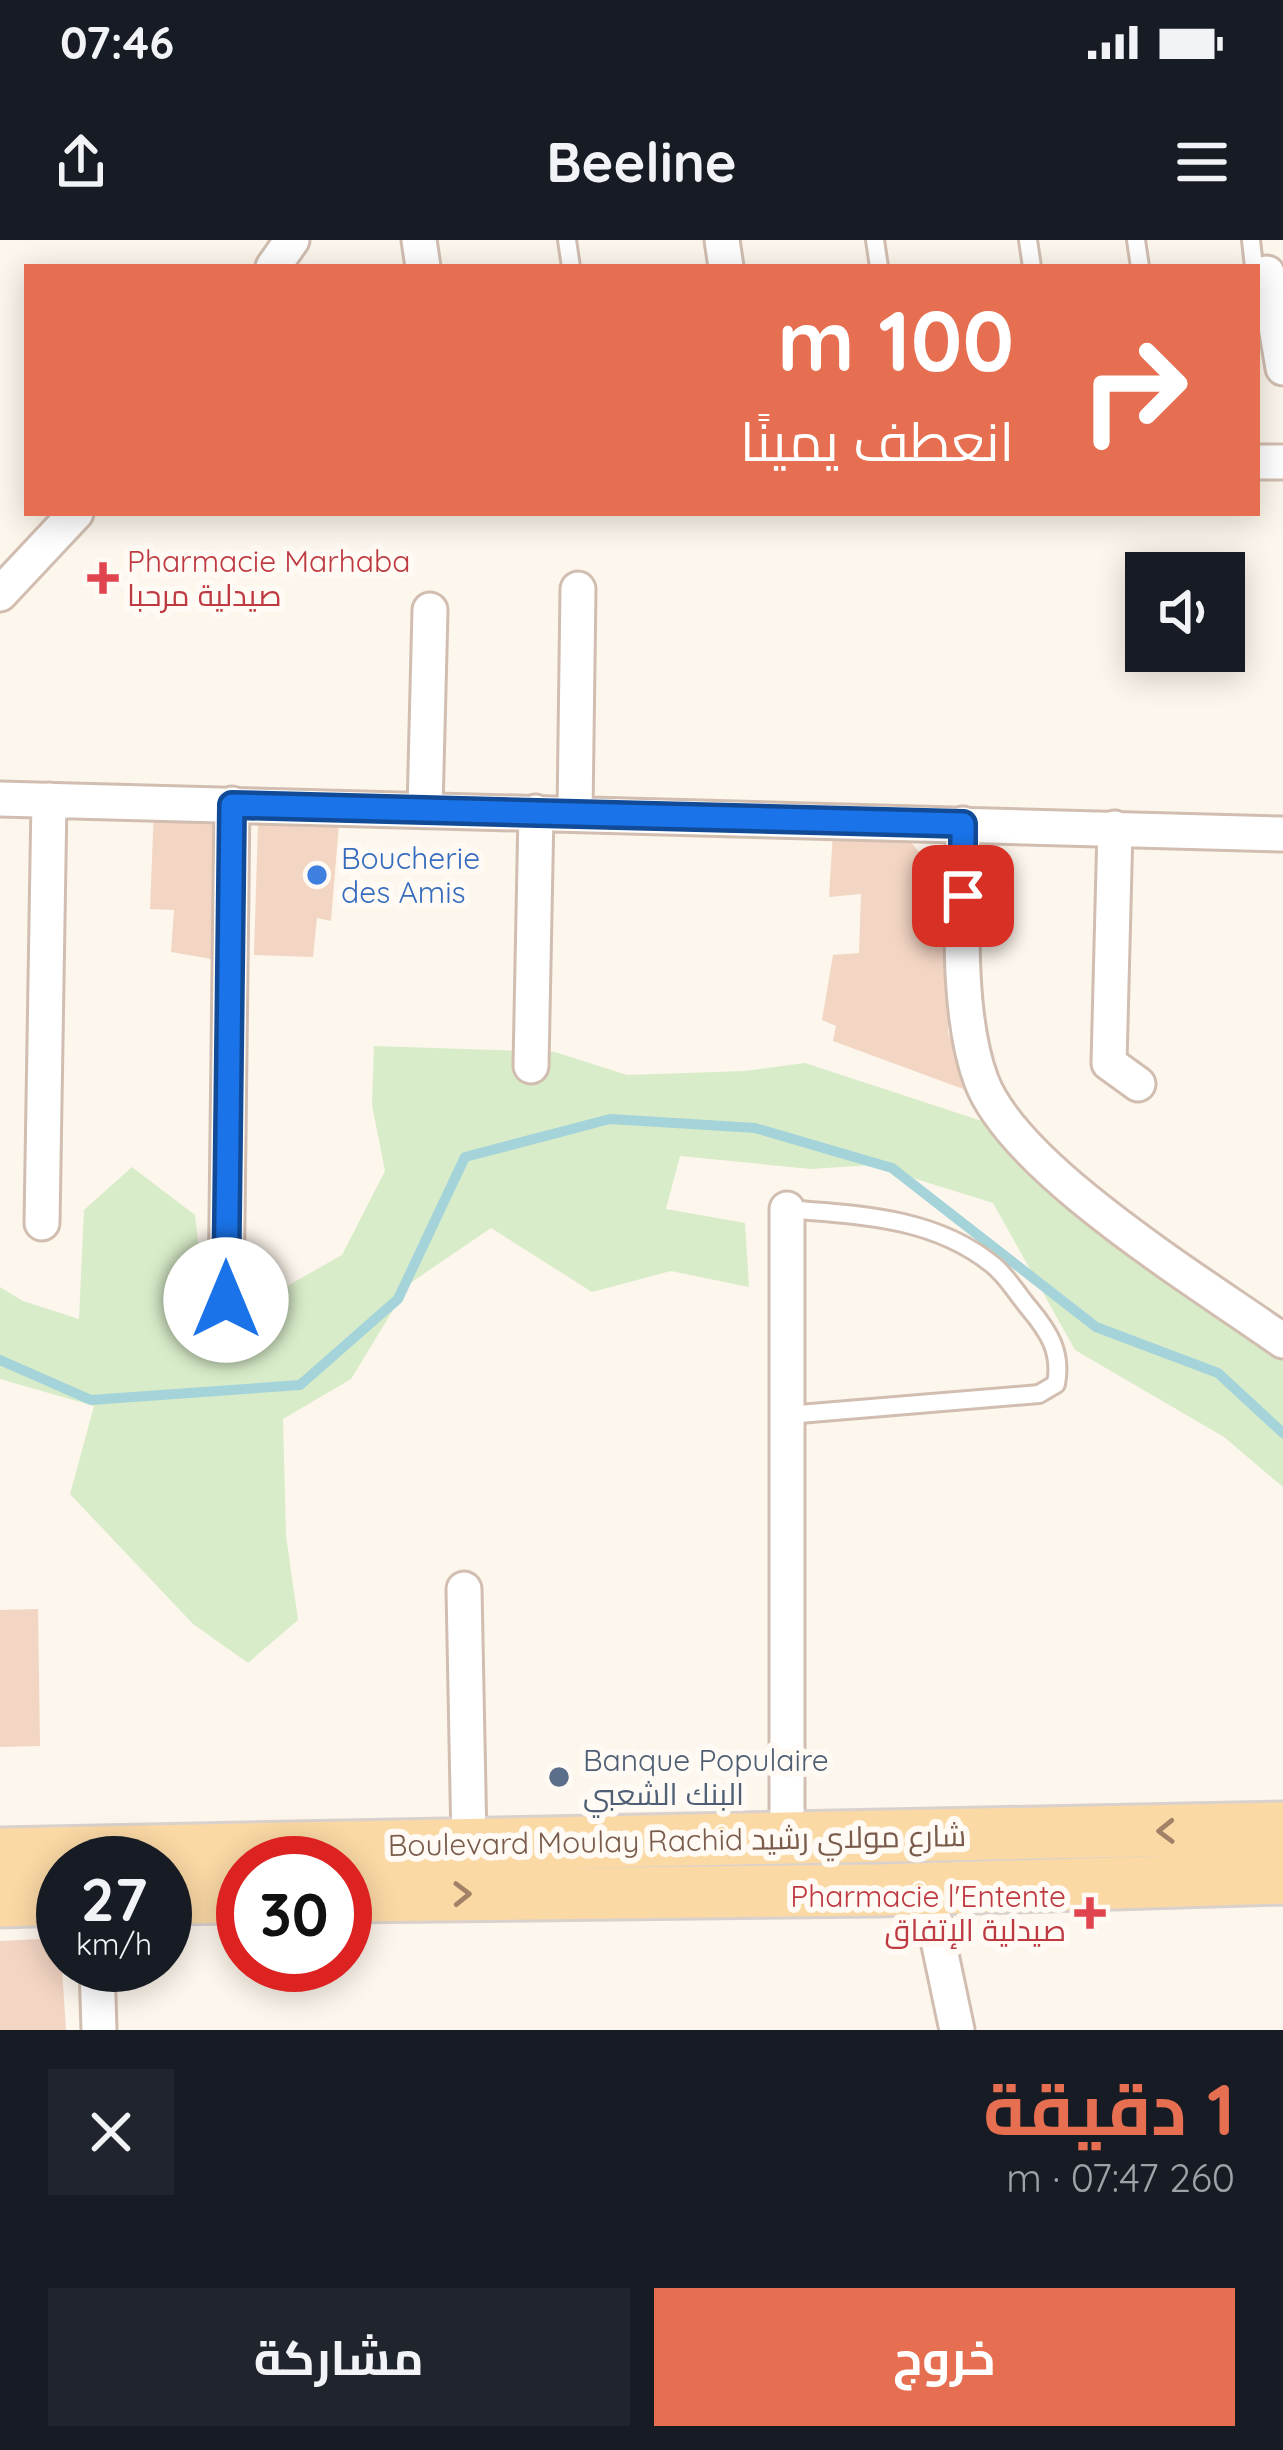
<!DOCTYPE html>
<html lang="ar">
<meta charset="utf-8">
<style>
body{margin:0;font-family:Quicksand,Cairo,sans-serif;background:#20242c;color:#f1f3f6;direction:rtl;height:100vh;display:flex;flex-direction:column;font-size:45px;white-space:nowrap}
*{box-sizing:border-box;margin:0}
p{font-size:39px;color:#9ea1a6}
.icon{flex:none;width:66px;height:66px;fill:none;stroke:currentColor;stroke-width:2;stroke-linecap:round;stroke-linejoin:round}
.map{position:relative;height:1790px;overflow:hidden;direction:ltr}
.side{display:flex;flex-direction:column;background:#171b24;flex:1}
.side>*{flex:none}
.top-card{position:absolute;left:24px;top:24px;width:1236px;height:252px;border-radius:0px;box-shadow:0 6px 30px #0003;direction:rtl;background:#e76f51;color:#fff;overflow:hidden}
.buttons{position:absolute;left:1125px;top:312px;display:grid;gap:24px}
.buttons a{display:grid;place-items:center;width:120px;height:120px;border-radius:0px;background:#171b24;box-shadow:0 6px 30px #0003;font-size:60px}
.speed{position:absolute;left:36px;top:1596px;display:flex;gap:24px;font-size:60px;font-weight:700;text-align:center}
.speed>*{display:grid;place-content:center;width:156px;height:156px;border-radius:50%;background:#171b24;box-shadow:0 6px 30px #0003;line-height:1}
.speed small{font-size:30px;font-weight:400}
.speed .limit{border:18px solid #d22;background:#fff;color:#111}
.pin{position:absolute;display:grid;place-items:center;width:102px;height:102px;color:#fff;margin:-51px;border-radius:24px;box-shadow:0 6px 18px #0006}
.me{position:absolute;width:132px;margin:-66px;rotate:0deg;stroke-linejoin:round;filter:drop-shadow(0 0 9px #0008)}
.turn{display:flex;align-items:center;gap:42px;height:252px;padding:0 48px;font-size:54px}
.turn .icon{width:156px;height:156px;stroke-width:2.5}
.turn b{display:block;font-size:84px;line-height:102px}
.round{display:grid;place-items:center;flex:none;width:126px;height:126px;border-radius:0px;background:#20242c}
.summary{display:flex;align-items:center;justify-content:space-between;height:204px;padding:0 48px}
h1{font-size:72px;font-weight:700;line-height:90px;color:#e76f51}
.button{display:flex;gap:24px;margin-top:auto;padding:24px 48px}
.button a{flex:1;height:138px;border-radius:0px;background:#e76f51;color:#fff;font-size:48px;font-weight:700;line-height:138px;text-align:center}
.button a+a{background:#20242c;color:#f1f3f6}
.status{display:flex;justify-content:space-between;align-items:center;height:84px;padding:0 60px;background:#171b24;direction:ltr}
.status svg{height:33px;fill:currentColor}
header{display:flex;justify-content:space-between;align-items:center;height:156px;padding:0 48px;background:#171b24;font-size:54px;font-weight:700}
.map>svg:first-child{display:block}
</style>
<div class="status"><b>07:46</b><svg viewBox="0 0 49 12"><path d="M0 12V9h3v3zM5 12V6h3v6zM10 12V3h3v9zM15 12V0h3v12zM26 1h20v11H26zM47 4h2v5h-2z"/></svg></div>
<header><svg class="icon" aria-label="menu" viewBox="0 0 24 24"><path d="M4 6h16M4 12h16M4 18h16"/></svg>Beeline<svg class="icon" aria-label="share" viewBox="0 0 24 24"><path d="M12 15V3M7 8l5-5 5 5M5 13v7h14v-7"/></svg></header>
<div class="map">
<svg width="1283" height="1790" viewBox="0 0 1283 1790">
<rect width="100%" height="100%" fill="#fdf6ec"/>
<path fill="#d8ecc9" d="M374 806 555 812 627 835 745 831 805 823 982 881 1079 980 1283 1118V1247L1224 1197 1075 1110 993 963 871 925 811 929 680 916 666 969 745 983 749 1047 671 1031 592 1052 491 988 409 1044 351 1139 283 1179 286 1296 298 1380 248 1423 193 1384 70 1254 94 1166 0 1139V1047L23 1061 79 1079 84 970 132 927 195 975 205 1063 266 1058 342 1015 385 931 372 865Z"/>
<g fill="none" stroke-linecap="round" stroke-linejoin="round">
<path stroke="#a5d3da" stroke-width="10" d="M0 1120 91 1160 300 1145 398 1059 465 917 610 879 755 888 892 928 1096 1087 1218 1133 1283 1193"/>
</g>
<path fill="#f3d5c3" d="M154 569H223L217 720 171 712 174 670 150 669Z
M258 583H339L331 681 317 678 313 717 254 715Z
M833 591 909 600 938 635 949 688 948 793 974 853 833 801 836 786 822 780 833 715 859 713 861 654 829 657Z
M38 1369 40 1506 0 1507V1370Z
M60 1698 66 1790H0V1701Z"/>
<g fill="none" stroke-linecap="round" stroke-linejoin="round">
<defs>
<path id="lane" d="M567 0 571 27
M875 0 879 27
M1028 0 1032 27
M1136 0 1140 27
M1251 0 1254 27
M787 969C859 975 934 977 993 1025 1007 1036 1017 1054 1029 1068 1049 1092 1062 1112 1056 1144L1039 1154 787 1175"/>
<path id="street" d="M419 0 423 27
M722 0 726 27
M273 27 292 0
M1267 33 1283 128
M1257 222H1283
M0 354 76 273
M0 559 1283 594
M425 569 430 370
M575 573 578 349
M963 584C963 659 955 770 981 840 1014 930 1203 1044 1283 1101
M1115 588 1109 823 1138 844
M531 826 536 572
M787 969V1598
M42 983 49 560
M226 1060 232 564
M464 1349 469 1603
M927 1648 957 1790
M97 1725 99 1790"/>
<path id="primary" d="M0 1614 1283 1588
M345 1656 878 1650 1283 1638
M165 1658 243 1657
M0 1661 63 1659"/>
</defs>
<use href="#lane" stroke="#d1beb0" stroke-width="22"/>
<use href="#street" stroke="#d1beb0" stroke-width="39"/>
<use href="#primary" stroke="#dad1cd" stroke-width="57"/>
<use href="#lane" stroke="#fff" stroke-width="16"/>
<use href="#street" stroke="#fff" stroke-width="33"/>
<use href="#primary" stroke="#fbd9a5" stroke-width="51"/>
</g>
<defs><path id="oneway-chevron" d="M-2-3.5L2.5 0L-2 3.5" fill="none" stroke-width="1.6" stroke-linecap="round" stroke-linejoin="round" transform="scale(3)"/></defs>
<g stroke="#a18267">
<use href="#oneway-chevron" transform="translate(1166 1591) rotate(179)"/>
<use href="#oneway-chevron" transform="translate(462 1654) rotate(-1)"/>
</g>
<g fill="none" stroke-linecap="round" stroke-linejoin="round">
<defs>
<path id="route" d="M226 1060 232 565 963 584V656"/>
</defs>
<use href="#route" stroke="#114b97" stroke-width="30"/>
<use href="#route" stroke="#1a73e8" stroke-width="21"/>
</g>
<g fill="#e0444e" stroke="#fffaf3" stroke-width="4.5">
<path d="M97 320h12v12h12v12h-12v12h-12v-12h-12v-12h12z"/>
<path d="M1084 1655h12v12h12v12h-12v12h-12v-12h-12v-12h12z"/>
</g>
<circle fill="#3f7fe0" stroke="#fffaf3" stroke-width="4.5" cx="317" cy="635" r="12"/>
<circle fill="#5c6f8a" stroke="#fffaf3" stroke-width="4.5" cx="559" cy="1537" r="12"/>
<g text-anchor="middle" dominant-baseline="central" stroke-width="12" stroke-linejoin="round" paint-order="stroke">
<g font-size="30" fill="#be3a42" stroke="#fffaf3" text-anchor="start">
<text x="127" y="321">Pharmacie Marhaba<tspan x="127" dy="34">صيدلية مرحبا</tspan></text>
<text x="1066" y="1656" text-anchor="end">Pharmacie l'Entente<tspan x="1066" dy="34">صيدلية الإتفاق</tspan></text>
</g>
<g font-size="30" fill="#366cbe" stroke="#fffaf3" text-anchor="start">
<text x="341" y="618">Boucherie<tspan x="341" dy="34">des Amis</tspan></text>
</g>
<g font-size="30" fill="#4e5e75" stroke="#fffaf3" text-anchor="start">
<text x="583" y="1520">Banque Populaire<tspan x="583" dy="34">البنك الشعبي</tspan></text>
</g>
<g font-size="30" fill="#7a5c4d" stroke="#fffaf3">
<text transform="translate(677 1600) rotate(-1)">Boulevard Moulay Rachid شارع مولاي رشيد</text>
</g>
</g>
</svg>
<div class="buttons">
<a><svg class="icon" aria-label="sound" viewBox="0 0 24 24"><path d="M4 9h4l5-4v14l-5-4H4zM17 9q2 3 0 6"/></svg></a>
</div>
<div class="speed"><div>27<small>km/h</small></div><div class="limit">30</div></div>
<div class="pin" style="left:963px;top:656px;background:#d93025"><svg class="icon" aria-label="arrive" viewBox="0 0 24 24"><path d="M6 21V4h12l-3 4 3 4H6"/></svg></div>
<svg class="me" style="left:226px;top:1060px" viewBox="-20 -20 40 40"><circle r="19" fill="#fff"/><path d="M0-13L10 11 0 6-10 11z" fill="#1a73e8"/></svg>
<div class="top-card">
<div class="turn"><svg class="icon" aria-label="right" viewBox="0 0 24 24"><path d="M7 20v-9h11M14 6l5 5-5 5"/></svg><div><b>100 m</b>انعطف يمينًا</div></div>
</div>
</div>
<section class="side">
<div class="summary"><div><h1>1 دقيقة</h1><p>260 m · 07:47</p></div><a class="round"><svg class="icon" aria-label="close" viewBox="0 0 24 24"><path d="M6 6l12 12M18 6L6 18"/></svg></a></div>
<div class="button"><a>خروج</a><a>مشاركة</a></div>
</section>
